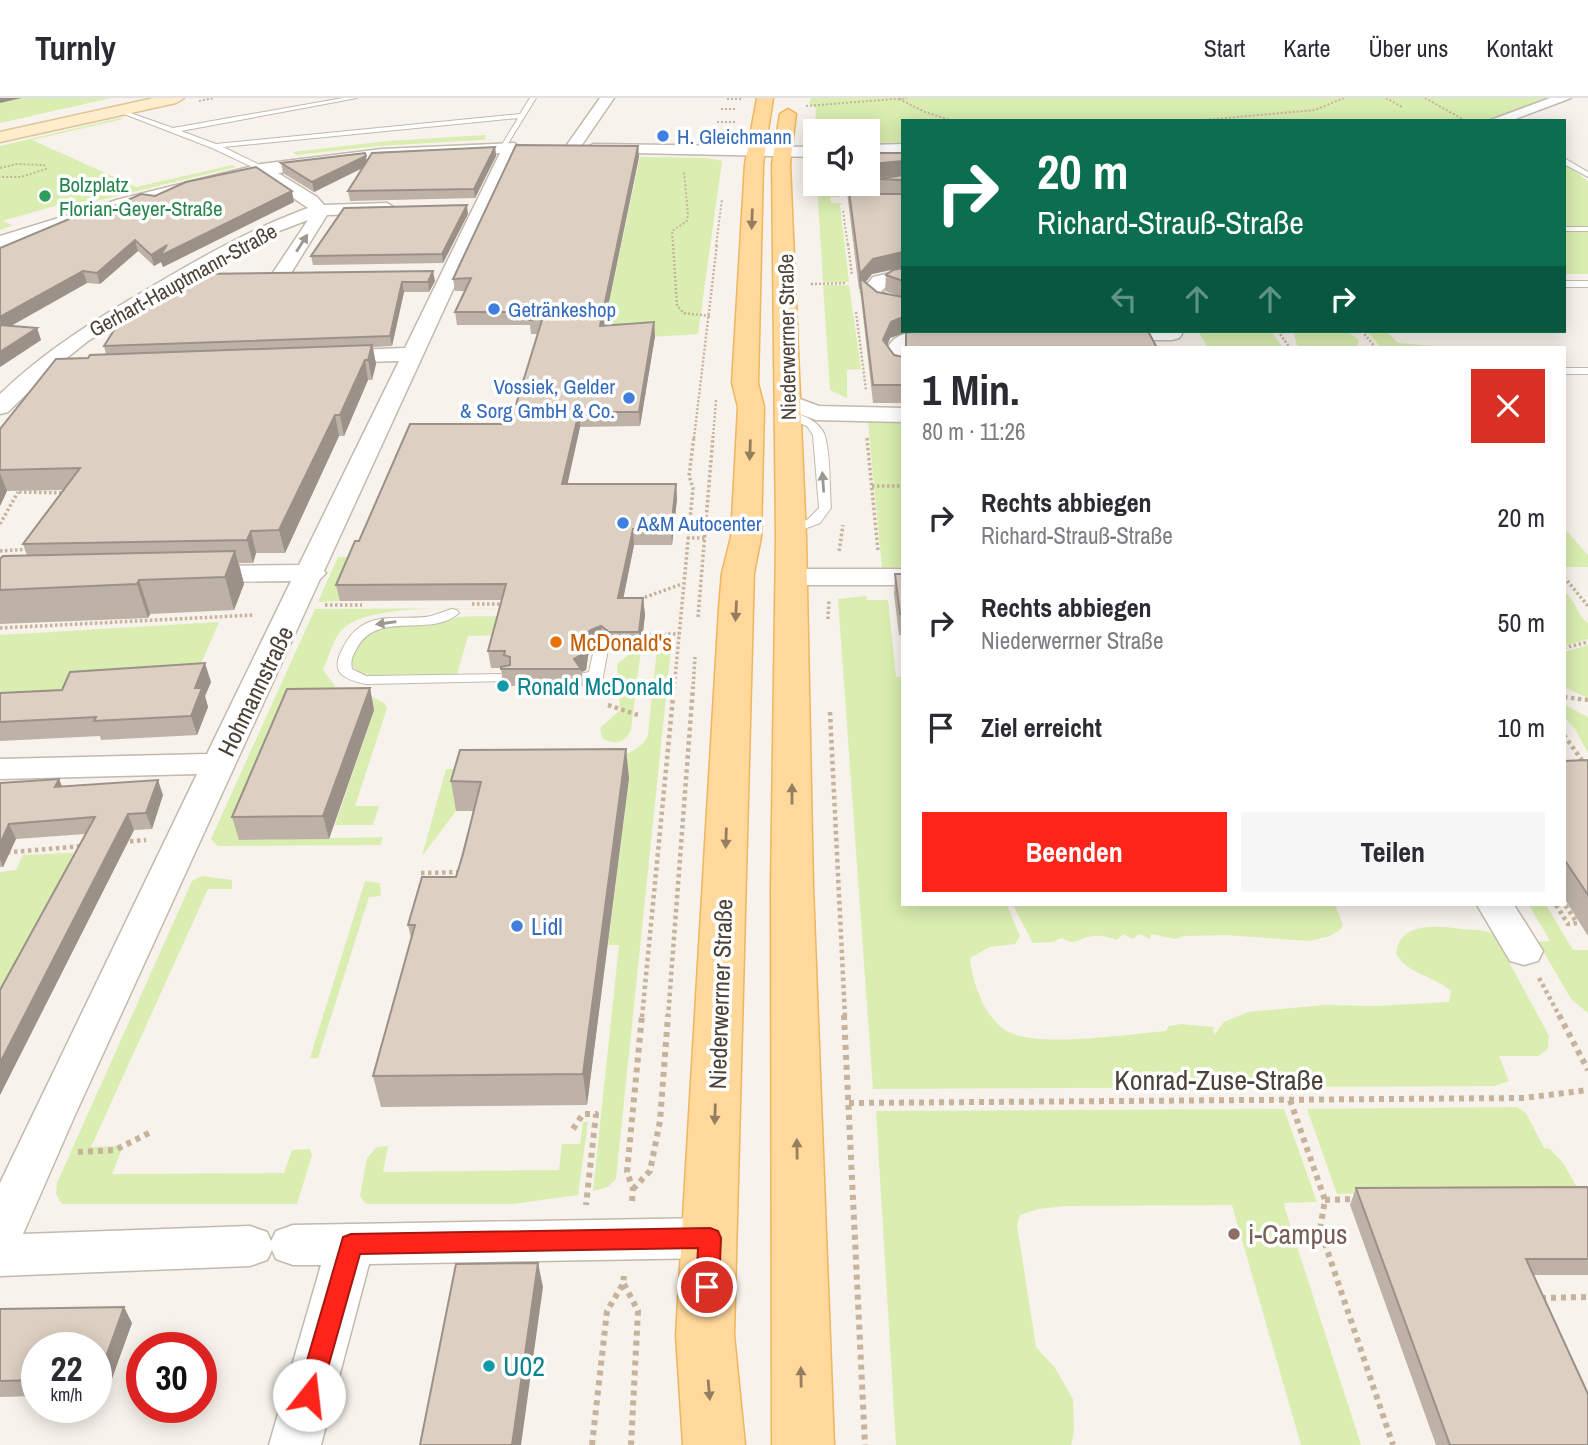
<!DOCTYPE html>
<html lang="de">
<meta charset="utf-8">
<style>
body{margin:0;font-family:"Archivo Narrow",sans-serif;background:#f7f7f7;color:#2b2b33;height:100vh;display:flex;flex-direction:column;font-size:26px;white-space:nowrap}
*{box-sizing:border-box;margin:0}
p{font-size:23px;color:#7c7c81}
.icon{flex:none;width:38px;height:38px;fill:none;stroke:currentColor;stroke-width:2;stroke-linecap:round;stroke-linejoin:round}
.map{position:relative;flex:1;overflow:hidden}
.details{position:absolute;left:901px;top:248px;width:665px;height:560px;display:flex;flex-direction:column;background:#fff;border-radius:0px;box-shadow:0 4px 18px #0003}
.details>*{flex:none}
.hud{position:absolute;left:901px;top:21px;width:665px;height:214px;border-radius:0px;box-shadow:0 4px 18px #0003;background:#0b6e4f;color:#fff;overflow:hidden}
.controls{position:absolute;left:803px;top:21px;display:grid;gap:14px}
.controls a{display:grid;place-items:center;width:77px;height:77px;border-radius:0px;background:#fff;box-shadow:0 4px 18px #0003;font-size:35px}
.speed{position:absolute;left:21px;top:1234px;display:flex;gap:14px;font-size:35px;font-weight:700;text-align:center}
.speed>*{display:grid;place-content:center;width:91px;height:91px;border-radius:50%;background:#fff;box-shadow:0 4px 18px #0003;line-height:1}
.speed small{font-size:18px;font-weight:400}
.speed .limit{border:10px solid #d22;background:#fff;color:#111}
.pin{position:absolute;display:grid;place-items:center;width:60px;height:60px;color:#fff;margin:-30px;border:4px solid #fff;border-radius:50%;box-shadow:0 2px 7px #0007}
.me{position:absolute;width:77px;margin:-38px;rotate:16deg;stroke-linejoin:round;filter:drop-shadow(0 0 5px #0008)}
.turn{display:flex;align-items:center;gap:24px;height:147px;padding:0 21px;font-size:32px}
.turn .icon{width:91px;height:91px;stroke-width:2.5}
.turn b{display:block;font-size:49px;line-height:60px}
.lanes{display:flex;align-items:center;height:66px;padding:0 21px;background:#0003;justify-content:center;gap:35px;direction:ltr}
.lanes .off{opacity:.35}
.round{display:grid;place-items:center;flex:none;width:74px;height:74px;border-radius:0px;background:#f7f7f7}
.headline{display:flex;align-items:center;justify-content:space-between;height:119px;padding:0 21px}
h1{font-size:42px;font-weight:700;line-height:52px}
.action{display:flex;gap:14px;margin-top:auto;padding:14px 21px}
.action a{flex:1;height:80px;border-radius:0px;background:#ff2419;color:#fff;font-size:28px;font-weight:700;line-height:80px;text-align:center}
.action a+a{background:#f7f7f7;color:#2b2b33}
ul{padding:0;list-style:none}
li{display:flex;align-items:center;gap:21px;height:105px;padding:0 21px}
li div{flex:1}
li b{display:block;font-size:26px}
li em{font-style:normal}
header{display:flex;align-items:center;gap:42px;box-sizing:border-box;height:98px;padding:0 35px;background:#fff;border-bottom:2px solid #e1e1e2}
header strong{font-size:33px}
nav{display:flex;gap:38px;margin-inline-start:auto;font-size:24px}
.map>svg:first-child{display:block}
</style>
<header>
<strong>Turnly</strong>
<nav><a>Start</a><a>Karte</a><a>Über uns</a><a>Kontakt</a></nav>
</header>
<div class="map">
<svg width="1588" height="1347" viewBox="0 0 1588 1347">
<rect width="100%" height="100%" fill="#f7f2eb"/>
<path fill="#d9eeb0" d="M22 0H111L0 25V4Z
M811 0H1553L1483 23H903V44L868 45V33H816L815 36 816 11 809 5Z
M120 20 123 21 32 42 136 89 233 67 236 69 84 106H75L72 103 2 123 13 127 0 132V48Z
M486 37 484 41H495L378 48 296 57 293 54 388 43Z
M640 59 707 60 722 63 698 236 601 242Z
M1564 66 1588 83V128L1565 129Z
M817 86H866L853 92 840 93V99H830L831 105H843L840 107 849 184H823Z
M1564 134H1588V176H1565Z
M823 187H849L861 271 847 272V300L830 292Z
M1198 233H1271L1283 250H1208Z
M1293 233H1347L1359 242 1356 250H1309L1297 247Z
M1367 233H1386L1398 245 1456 250H1381Z
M868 324H903V469L882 470Z
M1564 430 1588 457V469H1565Z
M338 459H358L340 503 318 504Z
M1564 494C1577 503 1576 516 1588 525V541L1565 548Z
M866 498 867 502H888L896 579H903V807H1007L1020 838 1015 846 990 849 970 860C972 884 984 918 1005 932 1033 951 1130 936 1166 933L1169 928 1181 926 1213 929 1214 937 1224 924 1248 914 1325 907 1375 908 1449 904 1451 893C1435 878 1409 877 1396 856 1399 823 1439 828 1461 831 1472 832 1484 831 1494 836L1549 938 1548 951 1538 958H1499L1509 983 1495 988 873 991 838 501Z
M511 510C473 511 373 505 345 529 334 537 329 559 323 572L335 588 325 612 239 742 383 739 380 747 218 748 211 741 315 511Z
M504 518 499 537 468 538 457 576 370 577 360 575 351 567C353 515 406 532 439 526 444 524 449 522 454 520 470 517 488 519 504 518Z
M219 524 193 584 0 605V537Z
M658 541H672L616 1081 608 1089 593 1093 619 847H608L629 681H465L456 713 422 758 446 671C486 670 633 679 648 637Z
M1588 547V600L1566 590 1564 554Z
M636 551H641L631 631C626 645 614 648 602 640L600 630 620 612 617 566Z
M364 595 384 605 387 610 355 708H379L373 727H335L374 612H346Z
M1565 607 1588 619V655L1575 631 1565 620Z
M91 754 0 918V774L16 772 23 757Z
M202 778 232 782V791H208L91 1049 123 1048 112 1076 284 1075 292 1052 310 1051 312 1057 297 1106H62L56 1096 57 1085 192 783Z
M365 783 380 785 381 798 369 799 318 960H310Z
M1013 807H1335L1343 827 1340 832 1330 838 1310 843 1225 837 1184 838 1175 841 1151 836 1150 841 1139 836 1133 841 1123 836 1117 842C1108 839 1097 836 1088 839 1076 842 1075 848 1062 840L1052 844 1033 845Z
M1529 807H1546L1573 852H1588V915L1571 901 1538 844 1550 843Z
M1517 1009 1526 1015 1544 1050 1550 1051 1563 1065 1578 1091 1337 1096 1307 1011Z
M1284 1011 1317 1104 1284 1105 1285 1111 1361 1347H1301L1232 1107 1065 1108 1038 1111 1020 1117 1017 1127 1036 1249 1055 1270 1073 1301 1074 1334 1071 1347H896L876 1013Z
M583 1024H588L578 1097 513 1106H370L365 1105 360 1098 367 1060 377 1049 388 1048 383 1074 559 1072 562 1046H580Z"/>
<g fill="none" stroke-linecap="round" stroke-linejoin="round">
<defs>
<path id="lane" d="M343 0H357L181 33 216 46 520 16 530 0H536L504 52 500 50 518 20 223 49 264 69 261 73 212 50 114 12 119 11 173 30Z
M1564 60 1588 74V79L1564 66Z
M1564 129H1588V133H1564Z
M1564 183H1588V189H1564Z
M1564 270H1588V276H1564Z
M785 315C799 313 821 324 825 338 831 360 829 388 831 410L820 425 791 436 785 432 787 429 807 422 819 410 813 337 807 328 785 319Z
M452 511 457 512 459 515C430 541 379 511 357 550 353 557 350 562 352 571L366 578 505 576 510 577 512 580 510 583 366 586C344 581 329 575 343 550 347 542 352 534 360 529 381 514 408 523 431 518 438 516 445 513 452 511Z
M601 547 608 551 600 595 593 599 586 595 588 583 580 582 578 579 580 576 589 574 594 551Z"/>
<path id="street" d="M600 0H614L577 54H567L564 51Z
M1550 0H1571L1510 23H1488Z
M514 45 522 50 516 54 324 473 326 475 320 481 75 1017 23 1136 250 1128 267 1134 271 1143 276 1133 293 1127 710 1120 727 1126 733 1140 727 1154 710 1160 369 1166 321 1347H269L321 1167H293L276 1161 272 1152 267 1162 250 1168 0 1178V1085L197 676 0 681V661L207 656 291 483 195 484 185 482 181 476 185 470 195 468 299 467 399 263 329 265 321 264 318 259 321 254 329 253 405 250 500 55 382 61 278 75 317 99 324 107 387 105 395 110 387 115 327 117 288 180 281 182 272 176 308 122 279 133 212 169 88 243 48 275 8 314 0 316V296C47 251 95 222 151 189 202 159 253 130 308 110L261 78 131 108 0 149V138L120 101 261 66 382 51Z
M593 46 816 49V59L588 54 585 51Z
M903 46V56L868 57V47Z
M903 79V89L881 90 869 95 878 98H903V108H877L857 103 852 93 872 82Z
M903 172V184L891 185 881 193 890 199 903 202V214L877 208 861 194 873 179Z
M913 233H956L959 237 956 241 920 244 903 250V274L895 273 885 258C889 241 897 238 913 233Z
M1096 233H1180L1182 236 1179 240 1172 242H1104L1097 240 1094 236Z
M789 297 819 308 903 310V324L816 322 781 309 778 304 781 299Z
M791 471H903V487H791L781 485 777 479 781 473Z
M1477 807H1514L1543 853 1538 863 1524 867 1510 863Z"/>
<path id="secondary" d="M154 0H184L176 5 0 44V34Z"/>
<path id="primary" d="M757 0H773L763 66 758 285 764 309 761 439 754 475 753 510 734 1237 745 1347H683L676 1237 719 510 722 475 731 439 738 309 732 285 745 66Z
M788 11 796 16 790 66 806 439 813 788 834 1347H772L771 788 776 439 772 66 780 16Z"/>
</defs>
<use href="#lane" stroke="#c3b9ac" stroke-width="2"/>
<use href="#street" stroke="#c3b9ac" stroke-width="3"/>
<use href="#secondary" stroke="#dec498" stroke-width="3"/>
<use href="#primary" stroke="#f0b55f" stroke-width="3"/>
<path stroke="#c7b39c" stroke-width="2" stroke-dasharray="2 2" stroke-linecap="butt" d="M1386 0 1402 9
M1425 0 1466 23
M727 1H741
M899 1 925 14 953 23
M199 3 214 0
M806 8 907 0
M721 11H737
M1193 23 1315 12 1344 0
M717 24H735
M0 70 17 66 44 67 46 71 21 79H0
M843 113 848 148
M673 148 672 133 687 123 688 117 684 73
M716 148 722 101"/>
<path stroke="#c7b39c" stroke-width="2.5" stroke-dasharray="2 2" stroke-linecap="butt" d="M673 146 677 208 684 215 710 218
M848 146 852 177
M811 186 847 185
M856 214 866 292
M1278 233 1290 250
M1362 233 1376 250
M694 340 717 146
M713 340 716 301"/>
<path stroke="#c7b39c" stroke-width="3.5" stroke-dasharray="2.5 2.5" stroke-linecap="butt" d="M867 340 878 453
M872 388H903
M19 394 67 395
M0 426 18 394
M687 440H707
M0 453 31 451
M839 453 843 427
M1564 479 1588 508
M640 501 682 486
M472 506H506
M325 507H362
M698 519 713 338
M828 521 829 502
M0 530 254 517
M638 536H679
M1564 550 1588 544
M674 591 693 390 689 378 694 338
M693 591 695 559"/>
<path stroke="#c7b39c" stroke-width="4.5" stroke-dasharray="3.5 3.5" stroke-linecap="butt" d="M1564 599 1588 602
M608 607 641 618
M830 614 845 919
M1564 637 1588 671
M123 744 146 742
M0 755 83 748
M421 775 462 774
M1556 807 1568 826 1577 825 1564 805
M1539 880 1560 919
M642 919 674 589
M668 919 693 589"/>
<path stroke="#c7b39c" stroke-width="6" stroke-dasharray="5 5" stroke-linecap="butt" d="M844 917 865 1347
M1559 917 1588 972
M1290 1002 1325 1102 1320 1131 1393 1347
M849 1005 1524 1000 1588 992
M573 1031 583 1016H596L586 1107
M78 1054 115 1052 151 1034
M633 1091 650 1073 660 1023 668 917
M1325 1102 1356 1101
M632 1103 633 1091 627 1074 642 917
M624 1186 638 1213 631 1347
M1541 1200 1588 1199
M592 1347 607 1213 623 1186 624 1178"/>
<use href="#lane" fill="#fff" fill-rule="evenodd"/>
<use href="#street" fill="#fff" fill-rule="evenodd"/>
<use href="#secondary" fill="#ffedcc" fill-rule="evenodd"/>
<use href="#primary" fill="#ffd89b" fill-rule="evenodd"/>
</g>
<path fill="#beb2a7" d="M638 48 639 59 604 228 654 224 655 238 640 328 580 329 567 386H676L677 401 672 447H634L623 500H643L645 517 641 551H611L602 545 593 549 589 552 586 572 582 574 583 588H503L501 570H491L488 553 502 502 340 503 336 487 359 443 510 326 538 236H531L530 227H457L455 214 465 193H455L453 181Z
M495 49 496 58 475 100 350 103 348 93 363 70 314 94 283 75 281 65 367 63Z
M868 55H903V96L876 95 877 81 902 77 871 80 868 81Z
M846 86H860L855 88 857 91 877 96H903V170L872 176 865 185 877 194 902 199 885 193 886 177 903 170V233H910L890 240 887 248 894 257 903 259V305H873L860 191 859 192Z
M155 98 294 104 163 169 161 164 154 168 138 153 100 186 87 185 11 228 37 230 41 242 0 269V150L110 110Z
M468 116 443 165 313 167 311 158Z
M193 176 435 183 429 194H404L392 248 373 249 376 266 372 282H368L344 338H339L285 455H256L253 465H239L244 486 234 512 150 516 148 520 0 526V492L27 457 23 446 63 392 7 393 0 408V331L88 260 106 257 104 248Z
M895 476H903V537H899L894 496Z
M211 584 205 598 208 609 197 637 101 642 100 638 0 643V595Z
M370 590 374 612 329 741 239 742 232 719Z
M1588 662V838L1564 800V663Z
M629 680 587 1007 381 1009 373 978 411 840 408 827 456 779 473 713H456L451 683Z
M59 681 62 689 163 697 152 731 134 732 0 997V892L85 736 16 741 3 769H0V685Z
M1588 1089V1177H1534L1588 1347H1436L1350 1107 1356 1090Z
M0 1211 132 1225 106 1297H96V1250H37V1298L0 1299Z"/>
<path fill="#9b9188" d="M0 0H22L0 5Z
M638 48 639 59 601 242 600 228Z
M495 49 496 58 475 100 474 91Z
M366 58 368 67 314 94 312 84Z
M903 63V77L871 80 868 81V68L871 66Z
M292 93 294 104 163 169 161 164 154 168 151 157 167 147Z
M467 107 468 116 443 165 442 156Z
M135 142 138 153 100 186 97 175Z
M903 154 902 169 872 176 861 190 860 180 859 192 860 176 873 161Z
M83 173 87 185 0 234V219Z
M433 173 435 183 429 194 428 184Z
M402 184 404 194 392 248 390 238Z
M903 219V233H910L890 240 883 259V242L891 224Z
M654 224 655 238 640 328 639 314Z
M37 230 41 242 0 269V254Z
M372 247 376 266 372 282 368 262Z
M365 262 368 282 344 338 340 317Z
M579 314 580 329 564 402 562 386Z
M335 317 339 338 285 455 279 432Z
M0 375 7 393 0 408Z
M676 386 677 401 672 447 671 431Z
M633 431 634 447 620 517 618 500Z
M251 433 256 455 253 465 247 442Z
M235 453 244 486 234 512 225 479Z
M139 482 150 516 148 520 137 486Z
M643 500 645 517 641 551 639 534Z
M601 528 602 545 589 552 586 572 582 574 581 571 574 561 587 535Z
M205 565 211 584 205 598 208 609 197 637 191 618 195 590Z
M370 590 374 612 329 741 323 718Z
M626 651 629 680 587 1007 583 976Z
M59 681 65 696 55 689Z
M158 682 163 697 152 731 146 715Z
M128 716 134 732 0 997V965Z
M9 726 16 741 3 769 0 761V746Z
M538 1165 543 1189 521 1347H512Z
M124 1209 132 1225 106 1297 98 1281Z"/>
<path fill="#ddcfc2" stroke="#9b9188" stroke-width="2" d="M516 47 638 48 600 228 654 224 639 314H579L562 386H676L671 431H633L618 500H643L639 534H609L601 528 591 532 587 535 584 555 574 561 581 571H501V569L510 567V559L504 557 505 553H488L506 486 336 487 355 443H359L410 326H510L542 222H529L532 214H455L471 180 453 181Z
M495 49 474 91 348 93 372 55Z
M365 55 366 58 312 84 281 65Z
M868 55H903V63L871 66 868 68Z
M256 69 292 93 160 158 167 147 151 157 135 142 97 175 83 173 0 219V150L93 111 110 110 141 96 155 98 186 84Z
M903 77V82L877 81Z
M848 86H853L857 91 877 96H903V154L873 161 860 176Z
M467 107 442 156 311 158 344 110Z
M903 170V183L886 177 893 172Z
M433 173 428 184H402L390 238 104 248 123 218 193 176Z
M860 180 877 194 903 199V219L891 224 883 242 894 257 903 259V287H873Z
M0 227 37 230 0 254Z
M914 233H1148L1157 250H906V235Z
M372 247 368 262H365L340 317H335L279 432 251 433 247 442 23 446 80 370 0 372V331L56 261 88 260 90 257Z
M235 453 225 479 139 482 137 486 0 492V461L3 458Z
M895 476H903V516H900Z
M205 565 195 590H202L191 618 94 623 96 619 0 624V595L62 592 70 574Z
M370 590 323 718 232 719 287 591Z
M626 651 583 976 373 978 415 827H408L422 779H456L463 756 481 684 451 683 460 652Z
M1588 662V797L1564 761V663Z
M59 681 55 689 158 682 146 715 128 716 0 965V892L95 719 9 726 0 746V685Z
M1588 1089V1161H1526L1588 1296V1347H1450L1356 1090Z
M538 1165 512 1347H420L456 1166Z
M124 1209 98 1281H96V1250H37V1282L0 1283V1211Z"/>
<defs><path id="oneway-solid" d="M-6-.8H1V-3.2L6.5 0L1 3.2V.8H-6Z" transform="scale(1.75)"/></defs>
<g fill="#947e5f">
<use href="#oneway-solid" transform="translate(752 121) rotate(92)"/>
<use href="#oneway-solid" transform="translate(750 352) rotate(92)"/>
<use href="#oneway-solid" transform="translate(736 513) rotate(93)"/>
<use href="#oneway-solid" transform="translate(792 696) rotate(-90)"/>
<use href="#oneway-solid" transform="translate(726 740) rotate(92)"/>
<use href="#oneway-solid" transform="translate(715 1016) rotate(92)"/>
<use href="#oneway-solid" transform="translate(797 1051) rotate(-91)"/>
<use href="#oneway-solid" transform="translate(801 1279) rotate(-91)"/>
<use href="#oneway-solid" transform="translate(709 1292) rotate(85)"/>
</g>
<g fill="#9d9791">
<use href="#oneway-solid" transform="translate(302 145) rotate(-57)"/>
<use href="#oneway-solid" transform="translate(823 384) rotate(-94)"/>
<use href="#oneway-solid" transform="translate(386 525) rotate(172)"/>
</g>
<path fill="#ff2419" stroke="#a61710" stroke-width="2" d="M710 1130 718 1133 721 1140 719 1189 715 1196 707 1199 699 1196 696 1189 698 1150 360 1156 318 1305 309 1308 301 1305 297 1297 343 1139 351 1136Z"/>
<g fill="#3f7fe0" stroke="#fff" stroke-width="2.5">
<circle cx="663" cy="38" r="7"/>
<circle cx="494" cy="211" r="7"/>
<circle cx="629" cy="300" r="7"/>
<circle cx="623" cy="425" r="7"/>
<circle cx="517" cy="828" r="7"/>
</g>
<circle fill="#2e9e5b" stroke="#fff" stroke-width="2.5" cx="45" cy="98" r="7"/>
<circle fill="#e8710a" stroke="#fff" stroke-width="2.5" cx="556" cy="544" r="7"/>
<g fill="#0f9aa8" stroke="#fff" stroke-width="2.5">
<circle cx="503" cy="588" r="7"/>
<circle cx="489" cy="1268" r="7"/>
</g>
<circle fill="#8d6e63" stroke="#fff" stroke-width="2.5" cx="1234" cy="1136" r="7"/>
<g text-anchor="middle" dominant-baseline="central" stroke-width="7" stroke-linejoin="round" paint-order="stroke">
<g font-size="21" fill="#366cbe" stroke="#fff" text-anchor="start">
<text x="677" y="38">H. Gleichmann</text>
<text x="508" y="211">Getränkeshop</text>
<text x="615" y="288" text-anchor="end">Vossiek, Gelder<tspan x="615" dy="24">&amp; Sorg GmbH &amp; Co.</tspan></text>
<text x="637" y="425">A&amp;M Autocenter</text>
</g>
<g font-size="21" fill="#27864d" stroke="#fff" text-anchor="start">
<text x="59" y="86">Bolzplatz<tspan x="59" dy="24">Florian-Geyer-Straße</tspan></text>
</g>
<g font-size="21" fill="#4c4237" stroke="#fff">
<text transform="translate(183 182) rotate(-29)">Gerhart-Hauptmann-Straße</text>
<text transform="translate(787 239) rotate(-91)">Niederwerrner Straße</text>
</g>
<g font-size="24" fill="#c56008" stroke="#fff" text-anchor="start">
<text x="570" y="544">McDonald's</text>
</g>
<g font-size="24" fill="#0d838f" stroke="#fff" text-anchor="start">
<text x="517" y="588">Ronald McDonald</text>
</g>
<g font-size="24" fill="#4c4237" stroke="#fff">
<text transform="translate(255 593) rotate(-64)">Hohmannstraße</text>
<text transform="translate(720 896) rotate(-88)">Niederwerrner Straße</text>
</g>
<g font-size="24" fill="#366cbe" stroke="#fff" text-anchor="start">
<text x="531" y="828">Lidl</text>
</g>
<g font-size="28" fill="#4c4237" stroke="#fff">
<text x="1219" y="982">Konrad-Zuse-Straße</text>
</g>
<g font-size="28" fill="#785e54" stroke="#fff" text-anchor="start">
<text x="1248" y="1136">i-Campus</text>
</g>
<g font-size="28" fill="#0d838f" stroke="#fff" text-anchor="start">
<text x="503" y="1268">U02</text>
</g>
</g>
</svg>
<div class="controls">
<a><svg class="icon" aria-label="sound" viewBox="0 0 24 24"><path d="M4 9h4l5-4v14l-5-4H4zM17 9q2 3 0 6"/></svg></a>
</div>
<div class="speed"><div>22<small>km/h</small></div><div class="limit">30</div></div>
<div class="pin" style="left:707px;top:1189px;background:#d93025"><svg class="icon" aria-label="arrive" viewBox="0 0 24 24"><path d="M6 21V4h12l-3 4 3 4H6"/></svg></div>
<svg class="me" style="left:309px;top:1297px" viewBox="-20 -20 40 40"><circle r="19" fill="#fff"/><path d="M0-13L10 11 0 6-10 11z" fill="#ff2419"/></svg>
<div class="hud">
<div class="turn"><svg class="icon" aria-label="right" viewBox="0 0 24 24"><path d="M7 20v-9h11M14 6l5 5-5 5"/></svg><div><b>20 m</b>Richard-Strauß-Straße</div></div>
<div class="lanes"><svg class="icon off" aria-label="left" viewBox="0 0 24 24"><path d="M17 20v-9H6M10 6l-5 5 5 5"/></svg><svg class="icon off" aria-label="ahead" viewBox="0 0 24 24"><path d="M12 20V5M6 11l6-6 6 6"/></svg><svg class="icon off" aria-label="ahead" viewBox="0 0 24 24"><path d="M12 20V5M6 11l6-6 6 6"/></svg><svg class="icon" aria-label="right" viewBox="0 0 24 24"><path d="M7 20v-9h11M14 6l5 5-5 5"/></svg></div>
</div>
<section class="details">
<div class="headline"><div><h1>1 Min.</h1><p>80 m · 11:26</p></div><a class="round" style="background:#d93025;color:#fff"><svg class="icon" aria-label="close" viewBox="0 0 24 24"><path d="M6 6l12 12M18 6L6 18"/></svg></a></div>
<ul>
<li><svg class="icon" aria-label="right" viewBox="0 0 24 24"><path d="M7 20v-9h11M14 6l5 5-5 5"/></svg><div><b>Rechts abbiegen</b><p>Richard-Strauß-Straße</p></div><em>20 m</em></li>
<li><svg class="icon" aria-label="right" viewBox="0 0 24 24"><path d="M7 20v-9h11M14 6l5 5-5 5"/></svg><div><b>Rechts abbiegen</b><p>Niederwerrner Straße</p></div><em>50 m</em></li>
<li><svg class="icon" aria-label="arrive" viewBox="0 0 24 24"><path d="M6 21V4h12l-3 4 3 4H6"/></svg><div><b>Ziel erreicht</b></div><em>10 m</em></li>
</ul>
<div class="action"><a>Beenden</a><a>Teilen</a></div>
</section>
</div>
